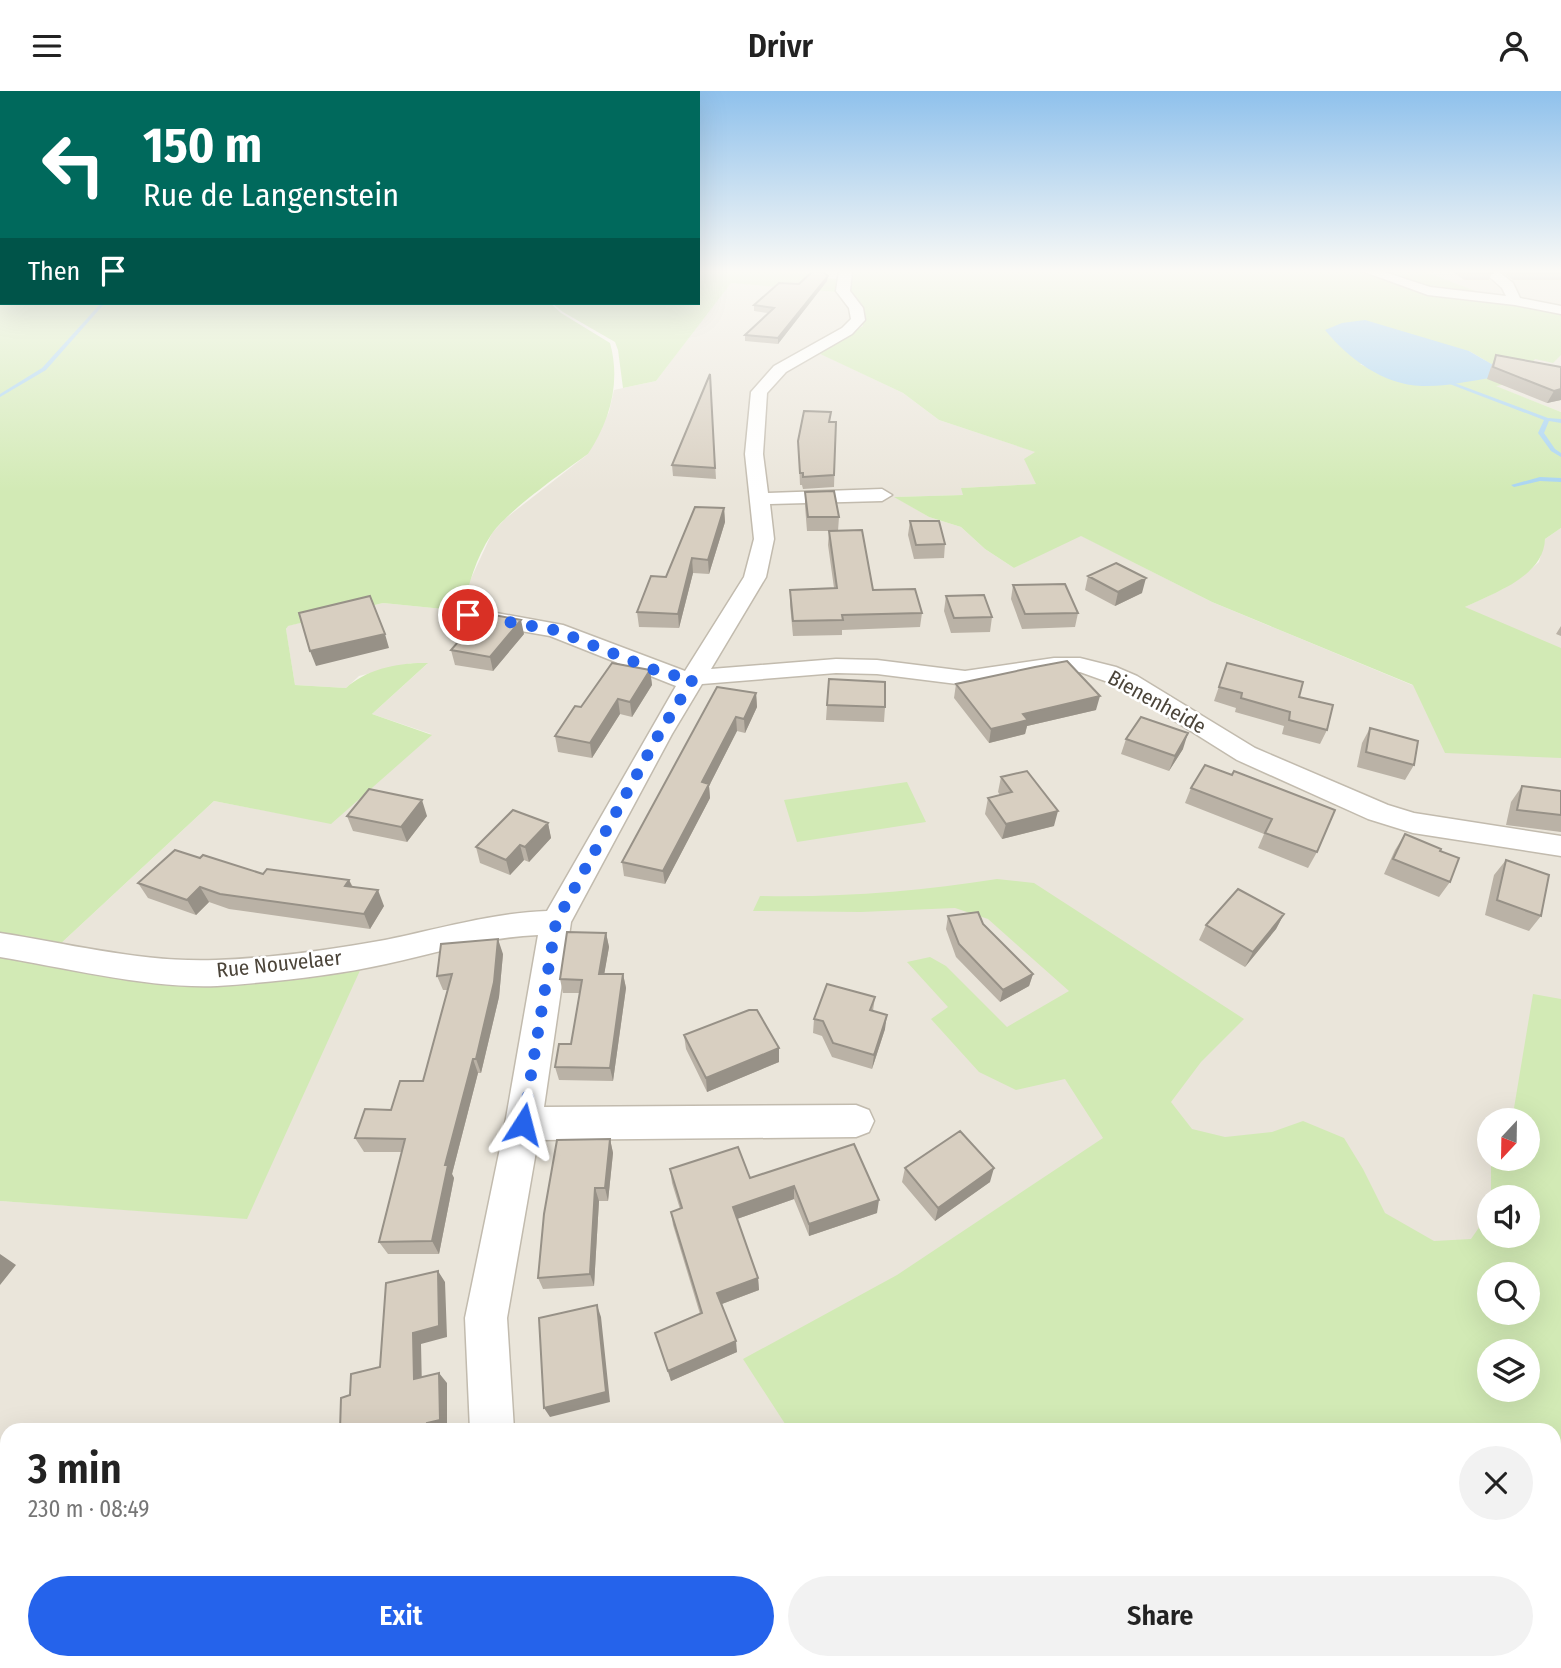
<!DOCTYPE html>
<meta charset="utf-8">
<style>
body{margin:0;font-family:"Fira Sans Condensed",sans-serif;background:#f2f2f2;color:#222;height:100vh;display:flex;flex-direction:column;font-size:26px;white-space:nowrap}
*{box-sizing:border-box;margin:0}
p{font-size:23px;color:#767676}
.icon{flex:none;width:38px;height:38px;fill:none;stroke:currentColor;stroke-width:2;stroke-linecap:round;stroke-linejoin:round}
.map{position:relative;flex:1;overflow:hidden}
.details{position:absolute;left:0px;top:1332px;width:1561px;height:247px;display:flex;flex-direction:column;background:#fff;border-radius:21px 21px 0 0;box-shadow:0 7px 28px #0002}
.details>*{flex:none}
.banner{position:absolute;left:0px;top:0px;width:700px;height:214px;box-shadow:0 7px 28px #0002;background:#00695c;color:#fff;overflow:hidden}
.needle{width:46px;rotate:202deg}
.buttons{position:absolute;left:1477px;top:1017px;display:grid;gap:14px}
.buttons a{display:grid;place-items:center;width:63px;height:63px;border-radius:50%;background:#fff;box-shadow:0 7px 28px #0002;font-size:35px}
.pin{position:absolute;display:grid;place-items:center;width:60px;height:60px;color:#fff;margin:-30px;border:4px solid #fff;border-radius:50%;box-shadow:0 2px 7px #0007}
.me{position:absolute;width:77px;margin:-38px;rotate:9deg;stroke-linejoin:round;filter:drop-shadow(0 0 5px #0008)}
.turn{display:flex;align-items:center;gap:24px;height:147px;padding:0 28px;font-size:32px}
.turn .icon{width:91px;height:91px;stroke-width:2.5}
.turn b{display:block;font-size:49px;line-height:60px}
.then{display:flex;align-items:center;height:66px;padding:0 28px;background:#0003;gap:14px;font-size:26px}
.round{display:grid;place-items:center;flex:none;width:74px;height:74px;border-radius:37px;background:#f2f2f2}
.headline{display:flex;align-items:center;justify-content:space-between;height:119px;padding:0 28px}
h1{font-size:42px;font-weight:600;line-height:52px}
.action{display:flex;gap:14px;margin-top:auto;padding:14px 28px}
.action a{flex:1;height:80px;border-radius:42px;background:#2563eb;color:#fff;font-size:28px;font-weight:600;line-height:80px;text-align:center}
.action a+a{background:#f2f2f2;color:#222}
header{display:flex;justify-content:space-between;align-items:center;height:91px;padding:0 28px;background:#fff;font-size:32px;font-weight:600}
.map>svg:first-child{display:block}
</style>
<header><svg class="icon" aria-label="menu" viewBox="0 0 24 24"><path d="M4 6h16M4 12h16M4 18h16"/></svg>Drivr<svg class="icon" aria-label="person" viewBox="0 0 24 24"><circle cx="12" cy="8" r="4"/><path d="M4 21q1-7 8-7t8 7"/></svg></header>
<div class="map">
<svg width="1561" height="1577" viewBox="0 0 1561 1577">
<rect width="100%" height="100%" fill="#f6f3ec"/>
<path fill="#eae5da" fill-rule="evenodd" d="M1424 180H1561V321L1495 295 1458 195Z
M731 191 837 201 864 225 863 235 817 261 903 302 939 329 1036 361 1037 393 962 397 964 404 895 406 929 426 961 436 985 458 1014 477 1080 444 1212 511 1412 594 1465 516 1503 498 1530 479 1539 471 1545 448 1561 437V1577H0V1110L247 1127 209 889 57 856 214 710 331 732 431 643 372 623 427 573 411 572 359 585 346 597 295 594 286 539 287 535 383 512 463 520 468 494 492 442 506 427 588 363 609 321 614 299 656 290ZM1489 1029H1528V1068H1489ZM1489 1106H1528V1144H1489ZM1489 1183H1528V1222H1489ZM1489 1260H1528V1298H1489ZM7 1339H1554V1572H7Z"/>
<path fill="#d2eab5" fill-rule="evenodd" d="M698 180 820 182V187L839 188 837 201 731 192 656 290 623 297 618 259 615 251 563 221 552 212H698Z
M848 180H1364L1391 189 1561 222V264L1553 272 1535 268 1518 291 1496 295 1561 321V437L1545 448C1544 485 1495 502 1465 516L1561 557V667L1445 662 1413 594 1212 511 1081 445 1014 477 985 458 961 436 929 426 894 406 963 404 961 397 1036 393 1024 368 1035 361 939 329 903 302 816 261 863 235C864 214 844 205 848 180ZM1469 260 1507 282C1498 289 1413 294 1400 291 1386 287 1373 279 1360 273Z
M1376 180H1424L1493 207 1441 200Z
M0 211 550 212 561 222 610 252C621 291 610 330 588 363 564 380 506 421 491 444 476 467 468 494 463 520L383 512 288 535 286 538 295 594 346 597C366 578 400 571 428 572L372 623 432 644 331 733 214 710 57 856 0 847Z
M907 691 926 731 797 751 784 709Z
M997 788 1034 792 1244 928 1201 971 1171 1011 1192 1038 1225 1046 1272 1041 1303 1030 1344 1047 1363 1078 1385 1122 1434 1150 1471 1148 1489 1122V1144H1528V1106H1491V1068H1528V1029H1512L1533 903 1561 908V1577H949L945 1572H1554V1339H789L743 1268 897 1184 1103 1047 1065 988 1016 999 979 981 931 928 948 916 907 871 930 866 946 875 1007 936 1069 900 988 828 955 817 861 821 753 820 760 805C837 807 921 800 997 788ZM1489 1183H1528V1222H1489ZM1489 1260H1528V1298H1489Z
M0 863 362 875 247 1128 0 1110Z"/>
<path fill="#a9d4f2" d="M1365 229 1469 260 1507 282 1504 285C1478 288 1448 296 1422 295 1383 294 1348 267 1325 239L1342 232Z"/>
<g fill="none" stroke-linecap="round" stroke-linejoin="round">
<path fill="#a9d4f2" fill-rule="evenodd" d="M101 212H105L46 279 0 306V303L42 277Z
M1449 290 1548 327 1561 328V332L1549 330 1544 342 1555 358 1561 362V366L1551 360 1538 342 1544 329 1447 292V291Z
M1540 386 1561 387V391L1540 390 1514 396 1511 394Z"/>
<defs>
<path id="street" d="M839 180H852L850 200 863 217 865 229 852 243 786 281 767 302 763 363 768 402 882 398 892 404 882 410 770 413 774 448 766 486 711 578 836 568 877 569 965 580 1054 567H1080L1116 576 1137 585 1255 657 1388 714 1414 722 1561 745V765L1413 742 1368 728 1237 669 1119 595 1080 581H1054L965 594 877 583 836 582 702 593 672 643 571 831 544 1016 856 1014 869 1019 874 1030 869 1041 856 1046 538 1049 507 1227 514 1339H470L465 1227 505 1033 538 844C486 846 437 862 386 873 332 885 273 891 217 895 151 898 66 877 0 866V842C70 853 144 872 216 869 272 867 330 859 385 849 439 838 491 822 547 820L676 595 550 545 469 531 461 529 458 524 461 519 469 517 563 534 685 580 744 486 754 448 745 363 751 301 774 275 842 237 851 228 849 217 836 200Z
M1362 180H1381L1430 196 1506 205 1502 197 1483 180H1498L1513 192 1520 207 1561 215V223L1515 214 1428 204Z
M40 1572H107L105 1577H37Z
M540 1572H592L595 1577H542Z"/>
</defs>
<use href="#street" stroke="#c2bbae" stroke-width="3"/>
<use href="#street" fill="#fff" fill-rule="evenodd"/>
</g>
<path fill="#bab2a6" d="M1452 180H1490L1492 182 1489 189H1464Z
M1501 180H1561V189H1513Z
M827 190 778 253 745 250V244L768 222 754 220V214L799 193Z
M1496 264 1561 276V309L1547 312 1487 288 1491 276Z
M710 283 716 388 673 385 672 374Z
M830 331H836L834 396 803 398 802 394H800L798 350Z
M805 401 839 426 838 440 873 499 922 522 920 536 842 539V544L793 545 790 514V499L834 497 828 454 829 440H807L805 415Z
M724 417 725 431 709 483 693 482 679 537 639 536 637 521Z
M910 430 945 453 944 467 914 468 908 444Z
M1088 485 1142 502 1115 515 1085 499Z
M1013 494 1078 522 1075 536 1022 538 1011 508Z
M946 505 992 526 990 541 951 542 944 520Z
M1561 535V545L1556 543Z
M524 543 493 580 455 574 451 559Z
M1227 572 1299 606 1327 639 1320 653 1282 643 1284 635 1235 621 1236 617 1214 610Z
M650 579 652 594 632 626 620 623 592 667 558 661 555 645 581 616Z
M956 593 1096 619 1027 635 1025 643 989 652 954 607Z
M756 602 757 616 745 642 737 640 709 695 710 707 665 793 624 785 622 771Z
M827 614 885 616 884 631 826 629Z
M1370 637 1414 674 1405 689 1357 676 1362 652Z
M1126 648 1183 658 1169 680 1121 663Z
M1205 674 1317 761 1308 777 1258 757 1264 743 1185 712 1191 697Z
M1001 686 1054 735 1002 748 985 723 988 707 1000 704 998 701Z
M1522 695 1561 700V741L1506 734 1511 711Z
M347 725H427L407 751 353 740Z
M548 732 551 747 529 771 524 769 510 784 480 772 476 756Z
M1405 743 1440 760 1450 791 1439 806 1384 783 1395 759Z
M200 767 263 783 349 789 353 796 384 815 370 838 229 818 209 811 196 824 148 807 138 792Z
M1506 769 1541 825 1529 840 1485 824 1494 784Z
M1284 823 1276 838 1245 876 1199 849 1206 834Z
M948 825 1033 883 1029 895 1000 911 956 866 946 838Z
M606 842 609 856 604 883H623L626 897 613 990 559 989 555 976 571 953 580 902H563L560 888Z
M503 863 499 906 481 982H478L452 1083 454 1087 439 1163H388L379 1151 402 1061H364L355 1047 391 1019 423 990 448 899H443L437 885Z
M875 906 873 920 885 938 872 978 832 966 822 945 813 942 814 928Z
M684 944 779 957V971L707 1001 686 958Z
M610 1048 613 1062 608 1110H599L594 1195 543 1198 538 1187Z
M854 1053 877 1122 809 1145 794 1108 737 1128 758 1187 759 1199 722 1213 737 1261 671 1290 655 1242 700 1223 673 1134 671 1121 680 1118 672 1092 670 1078 750 1087Z
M905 1077 990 1091 935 1130 902 1091Z
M7 1401V1498L0 1499V1402Z"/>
<path fill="#979187" d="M828 185 827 190 778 253V247Z
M1561 298V309L1547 312 1554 300Z
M724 417 725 431 709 483 708 469Z
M692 467 693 482 679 537 678 523Z
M1146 487 1142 502 1115 515 1118 501Z
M521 529 524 543 493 580 490 566Z
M385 543 389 557 316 575 310 560Z
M650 579 652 594 632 626 630 611Z
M756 602 757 616 745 642 744 628Z
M1100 605 1096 619 1027 635 1025 643 989 652 991 638 1023 623Z
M618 608 620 623 592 667 590 652Z
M736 626 737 640 709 695 710 707 665 793 663 780 702 691Z
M1188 642 1183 658 1169 680 1175 665Z
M422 709 427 725 407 751 401 736Z
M1058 720 1054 735 1002 748 1006 733Z
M548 732 551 747 529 771 525 756Z
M520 754 524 769 510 784 506 769Z
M349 789 356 804 345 795Z
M200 796 209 811 196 824 187 809Z
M378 799 384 815 370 838 364 823Z
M1284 823 1276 838 1245 876 1253 861Z
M606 842 609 856 602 896 599 883Z
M498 848 503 863 499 906 481 982 476 968Z
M623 883 626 897 613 990 610 977Z
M1033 883 1029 895 1000 911 1003 899Z
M887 924 885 938 872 978 874 964Z
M779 957V971L707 1001 706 987Z
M473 968 478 982 452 1083 454 1087 439 1163 432 1150 445 1074Z
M610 1048 613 1062 608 1110 605 1097Z
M994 1077 990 1091 935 1130 938 1117Z
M794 1095V1108L734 1129 733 1116Z
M595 1097 599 1110 594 1195 590 1183Z
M879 1109 877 1122 809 1145V1133Z
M0 1163 16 1174 0 1194Z
M438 1180 445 1191 447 1246 421 1253 422 1298 414 1288 413 1242Z
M758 1187 759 1199 719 1214 717 1202Z
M597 1214 601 1226 610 1311 550 1326 544 1317Z
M736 1250 737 1261 671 1290 668 1280Z
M439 1282 447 1292V1339H428L427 1332Z
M291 1572H307L308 1577H292Z
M450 1572H461L462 1577H452Z
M755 1572H761L755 1577H749Z"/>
<path fill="#d8cfc1" stroke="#979187" stroke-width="2" d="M813 180H822L828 185 778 247 745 244 774 217 754 214 779 192 799 193Z
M1465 180H1490L1492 182 1467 181Z
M1514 180H1561V182H1516Z
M1496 264 1561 276V298L1554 300 1493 276Z
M710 283 715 377 672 374Z
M804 320 831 321 829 331H836L834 384 803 386V382H800L798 350Z
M834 400 839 426H808L805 401Z
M695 416 724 417 708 469 692 467 678 523 637 521 651 485 666 486Z
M910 430H939L945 453 916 454Z
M862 439 873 499 915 498 922 522 842 524 843 529 793 530 790 499 837 497 829 440Z
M1116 472 1146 487 1118 501 1088 485Z
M1065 493 1078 522 1025 523 1013 494Z
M984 504 992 526 954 527 946 505Z
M370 505 385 543 310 560 299 522Z
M483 522 521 529 490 566 451 559Z
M1067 570 1100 605 1023 623 1028 629 991 638 956 593 1035 576Z
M612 572 650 579 630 611 618 608 590 652 555 645 575 615 581 616Z
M1227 572 1303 591 1299 606 1333 614 1327 639 1289 629 1290 621 1241 607 1242 602 1219 596Z
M829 588 885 591V616L827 614Z
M717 596 756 602 744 628 736 626 702 691 709 693 663 780 622 771Z
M1141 626 1188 642 1175 665 1126 648Z
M1370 637 1418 650 1414 674 1366 661Z
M1205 674 1232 684 1234 680 1335 719 1317 761 1265 742 1272 728 1191 697Z
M1027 680 1058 720 1006 733 988 707 1012 701 1001 686Z
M1522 695 1561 700V724L1517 719Z
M369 698 422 709 401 736 347 725Z
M513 719 548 732 525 756 520 754 506 769 476 756Z
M1405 743 1441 758 1440 760 1459 767 1450 791 1393 768Z
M175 759 200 767 203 764 263 783 267 778 349 789 345 795 378 799 364 823 220 803 200 796 187 809 138 792Z
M1506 769 1549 784 1541 825 1497 809Z
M1238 798 1284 823 1253 861 1206 834Z
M978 821 983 833 1033 883 1003 899 959 853 948 825Z
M567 841 606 842 599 883H623L610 977 555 976 559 953H571L582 889 560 888Z
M498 848 494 891 476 968H473L445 1074H448L432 1150 379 1151 405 1048 355 1047 365 1018 391 1019 400 990H423L452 883 437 885 441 853Z
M827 893 875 906 870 919 887 924 874 964 833 952 823 930 814 928Z
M749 919H757L779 957 706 987 684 944Z
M960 1040 994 1077 938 1117 905 1077Z
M610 1048 605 1097H595L590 1183 538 1187 544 1123 557 1049Z
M854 1053 879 1109 809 1133 794 1095 733 1116 758 1187 717 1202 736 1250 668 1280 655 1242 702 1222 671 1121 682 1117 670 1078 738 1056 750 1087Z
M438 1180 439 1235 413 1242 414 1288 439 1282 440 1329 427 1332 428 1339H340L341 1307 350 1304 351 1283 380 1276 386 1192Z
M597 1214 606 1301 544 1317 539 1227Z
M7 1401V1488L0 1489V1402Z
M249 1572H291L292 1577H239Z
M331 1572H450L452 1577H321Z
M691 1572H755L749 1577H693Z"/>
<linearGradient id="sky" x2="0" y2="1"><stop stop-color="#8fc1ec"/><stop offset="0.45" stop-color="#fbfaf6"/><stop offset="1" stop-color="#fbfaf6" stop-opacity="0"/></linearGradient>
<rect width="1561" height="401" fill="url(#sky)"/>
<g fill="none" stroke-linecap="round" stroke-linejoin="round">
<path stroke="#2563eb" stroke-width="12" stroke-dasharray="0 21.6" d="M468 524 555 539 662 582 693 588 659 643 556 831 523 1033"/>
</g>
<g text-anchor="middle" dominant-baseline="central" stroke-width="5" stroke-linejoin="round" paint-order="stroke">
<g font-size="21" fill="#4b4439" stroke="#fff">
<text transform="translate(1157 611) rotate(29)">Bienenheide</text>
<text transform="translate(279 873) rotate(-6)">Rue Nouvelaer</text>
</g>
</g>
</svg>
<div class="buttons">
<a><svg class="needle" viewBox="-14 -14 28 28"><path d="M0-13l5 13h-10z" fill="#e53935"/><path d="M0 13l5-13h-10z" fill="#767676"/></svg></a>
<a><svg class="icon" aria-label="sound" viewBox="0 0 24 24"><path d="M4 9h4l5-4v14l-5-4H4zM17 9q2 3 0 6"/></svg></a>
<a><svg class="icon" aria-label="search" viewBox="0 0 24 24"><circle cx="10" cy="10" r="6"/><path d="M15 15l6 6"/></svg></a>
<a><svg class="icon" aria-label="layers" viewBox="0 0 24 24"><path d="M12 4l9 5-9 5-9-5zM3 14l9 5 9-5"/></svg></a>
</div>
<div class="pin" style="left:468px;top:524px;background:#d93025"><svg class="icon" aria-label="arrive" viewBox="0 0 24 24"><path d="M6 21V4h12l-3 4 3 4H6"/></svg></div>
<svg class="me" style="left:523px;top:1033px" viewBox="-20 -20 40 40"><path d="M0-17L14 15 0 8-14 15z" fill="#2563eb" stroke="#fff" stroke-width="4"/></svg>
<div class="banner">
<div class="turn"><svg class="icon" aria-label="left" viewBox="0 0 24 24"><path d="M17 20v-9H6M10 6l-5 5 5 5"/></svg><div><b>150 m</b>Rue de Langenstein</div></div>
<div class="then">Then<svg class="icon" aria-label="arrive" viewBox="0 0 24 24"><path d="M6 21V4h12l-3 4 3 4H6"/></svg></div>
</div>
<section class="details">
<div class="headline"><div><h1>3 min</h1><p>230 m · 08:49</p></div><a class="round"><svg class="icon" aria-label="close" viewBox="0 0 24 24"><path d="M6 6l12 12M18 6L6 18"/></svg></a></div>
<div class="action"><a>Exit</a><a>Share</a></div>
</section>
</div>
